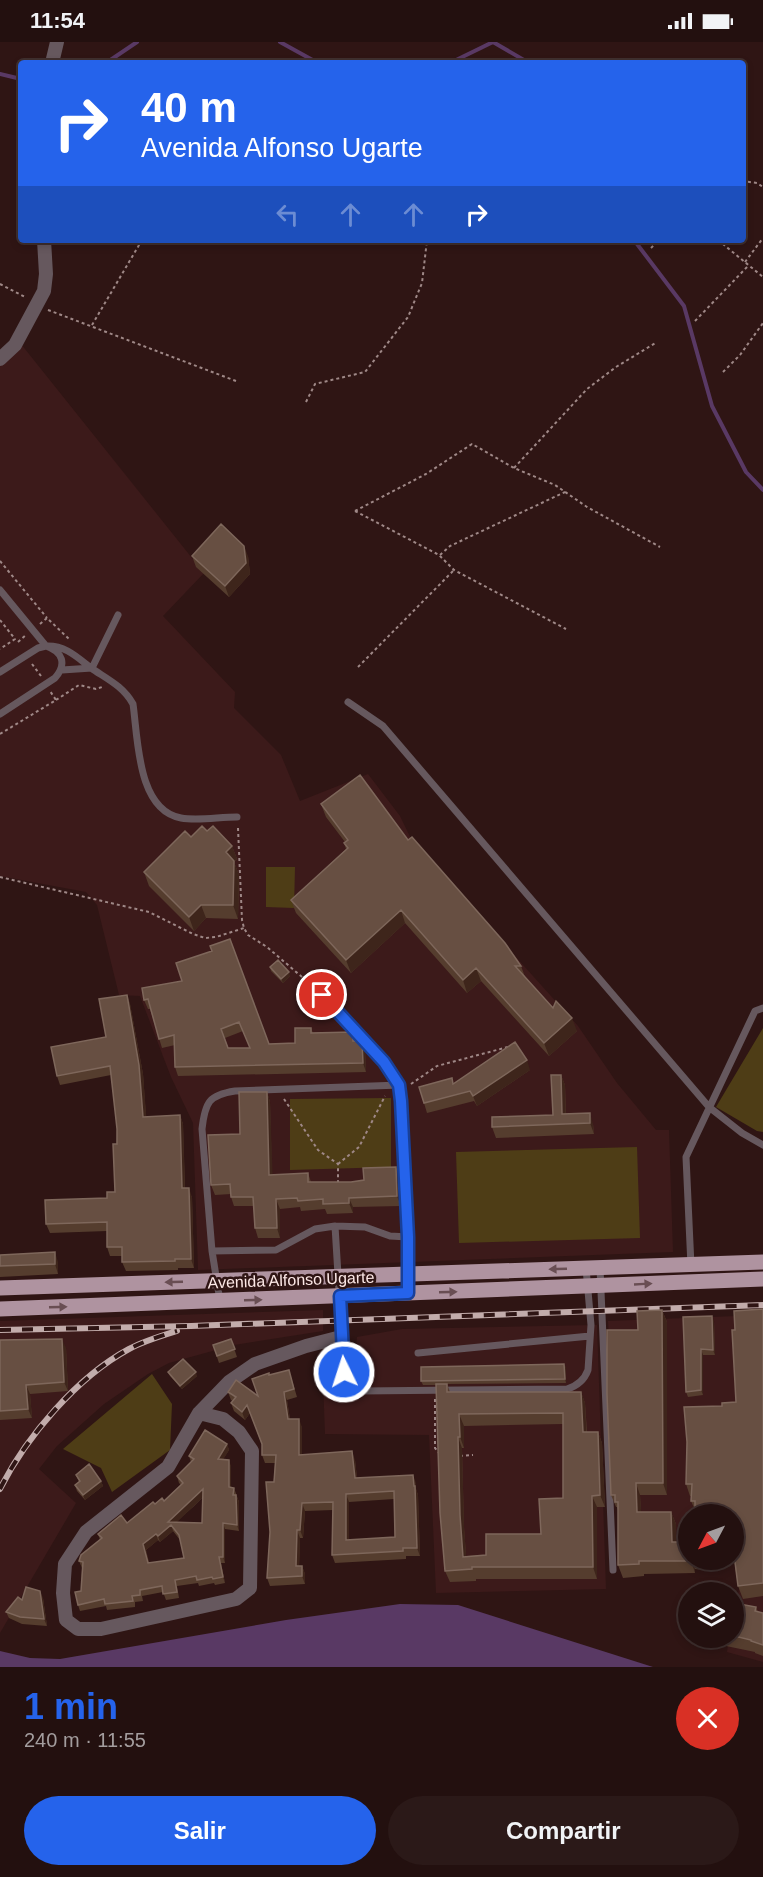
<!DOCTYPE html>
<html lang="es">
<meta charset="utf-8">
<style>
body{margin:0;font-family:Helvetica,sans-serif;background:#2b1918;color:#f1f3f6;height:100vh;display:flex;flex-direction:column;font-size:22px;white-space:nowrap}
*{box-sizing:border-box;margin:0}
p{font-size:20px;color:#a39d9e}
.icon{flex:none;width:33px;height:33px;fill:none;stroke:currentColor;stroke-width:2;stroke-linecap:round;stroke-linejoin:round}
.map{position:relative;height:1625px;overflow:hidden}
.drawer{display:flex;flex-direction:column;background:#23100f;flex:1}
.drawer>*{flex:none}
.banner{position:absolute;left:18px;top:18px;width:728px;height:183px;border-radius:6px;box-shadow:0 3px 9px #0003,0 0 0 2px #40302f;background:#2563eb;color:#fff;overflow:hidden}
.needle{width:39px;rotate:229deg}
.controls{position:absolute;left:678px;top:1462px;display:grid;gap:12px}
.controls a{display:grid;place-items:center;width:66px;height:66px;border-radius:50%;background:#23100f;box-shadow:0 3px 9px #0003,0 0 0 2px #40302f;font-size:30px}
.pin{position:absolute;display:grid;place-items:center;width:51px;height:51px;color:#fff;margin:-26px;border:3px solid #fff;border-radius:50%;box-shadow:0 2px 6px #0007}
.me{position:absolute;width:66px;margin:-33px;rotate:356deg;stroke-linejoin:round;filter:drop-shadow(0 0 4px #0008)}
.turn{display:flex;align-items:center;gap:21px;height:126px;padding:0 24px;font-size:27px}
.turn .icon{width:78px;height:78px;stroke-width:2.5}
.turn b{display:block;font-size:42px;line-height:51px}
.lanes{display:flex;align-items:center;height:57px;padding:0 24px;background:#0003;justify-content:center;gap:30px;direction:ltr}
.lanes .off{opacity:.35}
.round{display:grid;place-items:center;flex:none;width:63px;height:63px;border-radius:32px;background:#2b1918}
.head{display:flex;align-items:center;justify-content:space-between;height:102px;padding:0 24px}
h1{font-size:36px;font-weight:700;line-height:45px;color:#2563eb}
.action{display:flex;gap:12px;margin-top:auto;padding:12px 24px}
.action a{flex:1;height:69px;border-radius:36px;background:#2563eb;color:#fff;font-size:24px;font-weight:700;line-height:69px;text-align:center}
.action a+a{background:#2b1918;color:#f1f3f6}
.status{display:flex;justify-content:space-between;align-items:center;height:42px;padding:0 30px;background:#23100f;direction:ltr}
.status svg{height:16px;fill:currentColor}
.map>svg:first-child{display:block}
</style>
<div class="status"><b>11:54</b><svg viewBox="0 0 49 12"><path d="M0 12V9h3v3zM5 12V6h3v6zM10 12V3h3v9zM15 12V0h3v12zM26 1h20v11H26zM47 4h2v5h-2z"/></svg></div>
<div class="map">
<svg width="763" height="1625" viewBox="0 0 763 1625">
<rect width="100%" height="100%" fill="#2f1514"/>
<path fill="#3c1a1a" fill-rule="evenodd" d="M21 302 204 531 163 574 235 650 234 666 281 713 300 759 368 732 400 774 413 801 578 984 617 1041 656 1088H669L673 1210 198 1228 193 1081 171 1035 140 954 119 953 97 863 86 850 0 834V323Z
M323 1268V1289L234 1303 169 1321 148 1332 104 1362 57 1404 39 1427 76 1461 0 1591V1279Z
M763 1273V1516L622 1527 608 1279ZM688 1473H734V1518H688Z
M597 1283 606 1547 436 1551 429 1393 325 1392 322 1312 355 1314 357 1295 402 1287Z
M744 1519H763V1620L727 1610 729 1596H734V1575Z"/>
<path fill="#4e3d16" d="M266 825H295L294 866 266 865Z
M763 986V1090L757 1089 716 1065Z
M391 1056V1125L290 1128V1057Z
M637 1105 640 1196 459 1201 456 1110Z
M152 1332 172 1362 170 1408 112 1450 101 1426 63 1407Z"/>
<path fill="#593964" d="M400 1562 458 1563 653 1625H0V1609L30 1616 60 1617 286 1578Z"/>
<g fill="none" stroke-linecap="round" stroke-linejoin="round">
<path stroke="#593964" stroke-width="4" d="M280 0 318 21
M106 21 137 0
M450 21 493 0 529 21
M0 32 21 37
M634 198 684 264 712 364 746 430 763 448"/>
<path stroke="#9f8887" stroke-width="2" stroke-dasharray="3 3" stroke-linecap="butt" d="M742 139 757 141 763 145
M718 198 763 235
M651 206 659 198
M745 220 763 196
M0 242 25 255
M48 268 236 339
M695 279 748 224
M92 283 142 198
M723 330 740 313 763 281
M306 360 315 342 365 330 408 275 422 241 427 198
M514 426 587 347 616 325 657 300
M355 469 426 432 472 402 514 426 555 443 587 465 660 505
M355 469 439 513 454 528 566 587
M440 513 450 504 565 450
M0 519 47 576
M0 578 15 597 0 607
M40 582 47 576 69 597
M18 600 26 593
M32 622 41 634
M358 625 454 528
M56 658 79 643 96 647 102 645
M0 692 56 658 50 649
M238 786 242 878 244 886 248 893 267 905 316 947
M0 835 149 870 193 892 205 896 216 895 244 886
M411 1042 437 1024 508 1005
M284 1057 318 1108 338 1122V1142
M338 1122 359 1105 385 1054
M435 1357V1406L440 1412
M460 1414 473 1413"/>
<path stroke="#66585e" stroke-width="7" d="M0 548 46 604C65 603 77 615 91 626 107 637 123 644 133 662 138 696 137 768 181 776 198 779 219 775 237 775
M92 626 118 573
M62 628 92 626
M0 630 38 606 46 604C63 610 67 622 55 636L0 672
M348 660 383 684 709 1065 742 1091 763 1103
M322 953 384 1020 400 1043 408 1195V1251
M335 1184 344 1330 350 1343 361 1349 567 1347C577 1344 584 1339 588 1328L591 1283 586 1226
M212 1209 276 1208 315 1187 335 1184 365 1185 390 1194 408 1195
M691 1224 686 1115 755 969 763 966
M600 1226 613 1528
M220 1259 212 1209 202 1087C205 1060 209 1053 235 1049L400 1043
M418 1311 590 1294"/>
<path stroke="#66585e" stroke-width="14" d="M52 21 57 0
M0 317 15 303 44 249 46 232 44 198
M199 1371 223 1377 239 1390 252 1409 250 1546 236 1557 101 1587H78L66 1578 63 1551 65 1522 86 1490 168 1425 199 1371 229 1340 255 1322 306 1304 341 1295"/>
<path stroke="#af93a0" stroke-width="15" d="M0 1246 763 1220
M0 1267 763 1237"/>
<defs>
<path id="rail" d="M0 1288 191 1284 763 1263
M0 1447C26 1395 77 1335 129 1307 144 1299 161 1294 177 1289"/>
</defs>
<use href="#rail" stroke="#c2acab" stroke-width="6"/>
<use href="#rail" stroke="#2f1514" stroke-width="4" stroke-dasharray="11" stroke-linecap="butt"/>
</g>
<path fill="#553d2e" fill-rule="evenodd" d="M192 514H248L250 532 229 555 196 525Z
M321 762 408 798 521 924 525 935 553 966 577 989 549 1014 481 939 467 951 405 881 351 931 296 871 291 858 346 807 344 801 345 800 326 775Z
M207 789 232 804 237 817 234 820 239 833 238 877 206 876 194 889 149 844 144 830 191 795Z
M270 925 290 934 283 941 271 929Z
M182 939 269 1002 295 1001 311 986 313 991 356 999H362L365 1008 366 1030 178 1034 175 1025V1003L162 1006 150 967H148L144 958ZM243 989 250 1006H228L225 996Z
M127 953 130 962 143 1032 146 1075 180 1073 183 1082 185 1146 192 1155 194 1226H178V1228L126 1229 122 1220V1214H110L107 1205V1189L50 1191 46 1182 107 1156 115 1150 117 1087 111 1033 60 1043 57 1034 106 995Z
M530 1028 477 1064 474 1059 427 1071 424 1061 454 1041Z
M561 1033 565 1043 566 1072 593 1082 594 1092 496 1096 492 1085 553 1073Z
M267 1050 270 1060 272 1133 308 1131 311 1140H351L399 1135 401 1164 353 1165V1171L327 1172 325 1167 301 1169 300 1165 280 1167V1196H258L255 1186 254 1164H234L231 1155V1152L215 1153 211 1143 240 1092Z
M0 1213 58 1220V1232L0 1235Z
M763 1267V1554L743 1557 738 1544 734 1517V1473L695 1468 691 1459V1454H690L686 1442 722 1364 736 1360 735 1288Z
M662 1268 667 1280V1453H640L641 1470H671L676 1482V1500L688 1518H707L706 1528 695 1527V1531L644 1532V1534L623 1536 618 1523V1468L617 1465H616L611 1453 638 1288Z
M683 1275 714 1279 715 1313H703V1353L688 1355 686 1350Z
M231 1297 237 1315 219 1321 213 1303Z
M0 1298 66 1306 68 1349 30 1352 32 1376 0 1378Z
M564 1322 566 1326V1341L447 1342 450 1350H581L585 1361 587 1390H598L602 1401 605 1465H597V1537H476V1539L450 1540 445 1529 437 1343H423L421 1339ZM563 1382V1456L541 1492 486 1513 466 1514 464 1485 462 1406H464V1384Z
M289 1328 297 1355 287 1358 290 1377 302 1385V1413L355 1418 357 1436 416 1441V1447L418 1453 420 1514H406V1517L335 1521 332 1513 333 1468 305 1469 303 1496H300L299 1524H302L305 1532V1542L270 1544 267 1536 275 1421H265L262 1413V1403L250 1371 245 1378 234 1369 231 1361 233 1359 231 1358 228 1350 258 1354 269 1333ZM394 1457 395 1495 349 1498V1460Z
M168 1330 197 1334 182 1347 170 1334Z
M227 1402 229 1408 223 1417 231 1424V1445L234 1446 239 1460V1489L225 1487V1521H221L225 1541 215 1543 214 1541 199 1544 198 1541 177 1544 179 1556 166 1558 163 1550 142 1554 143 1559 135 1560V1565L107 1568 106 1564 80 1569 78 1563 81 1549 82 1526 79 1519 100 1498 98 1492 127 1481 155 1462 164 1459 181 1443 179 1441 177 1434 191 1420 189 1414ZM203 1455 202 1481 176 1480 193 1465ZM173 1489 180 1498 184 1516 149 1521 146 1508 158 1498 160 1500Z
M76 1433 101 1439 103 1444 85 1458 77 1449 75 1443 79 1440Z
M43 1556 47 1584 22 1582 9 1576 6 1570 22 1558Z
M734 1561 756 1565 758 1570 763 1571V1614L755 1611V1610L726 1604 723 1596H734Z"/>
<path fill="#3e251b" d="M244 504 248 514 250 532 229 555 225 544Z
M232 804 237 817 234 820 239 833 238 877 233 863 226 810Z
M201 863 206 876 194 889 189 875Z
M401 868 405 881 351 931 346 918Z
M476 926 481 939 467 951 463 938Z
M289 930 290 934 283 941 281 937Z
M127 953 130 962 143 1032 147 1084 143 1075Z
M572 976 577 989 549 1014 544 1001Z
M362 999 365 1008 366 1030 363 1021Z
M527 1018 530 1028 477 1064 473 1054Z
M561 1033 565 1043 566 1083 562 1072Z
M267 1050 270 1060 273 1143 269 1133Z
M590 1071 593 1082 594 1092 590 1081Z
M180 1073 183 1082 185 1155 182 1146Z
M396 1125 399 1135 401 1164 397 1154Z
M189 1146 192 1155 194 1226 191 1217Z
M349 1156 353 1165V1171L349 1161Z
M276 1157 280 1167V1196L277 1186Z
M55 1210 58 1220V1232L55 1222Z
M662 1268 667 1280V1453L663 1441Z
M712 1274 714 1279 715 1313 713 1308Z
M62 1297 66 1306 68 1349 64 1340Z
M701 1307 703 1313V1353L701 1348Z
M564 1322 566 1326V1341L565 1337Z
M196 1330 197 1334 182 1347 180 1344Z
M26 1343 30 1352 32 1376 28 1367Z
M284 1350 287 1358 291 1385 288 1377Z
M581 1350 585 1361 587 1401 583 1390Z
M247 1363 250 1371 245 1378 242 1370Z
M459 1372 464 1384V1406L460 1395Z
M299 1377 302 1385V1422L299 1413Z
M598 1390 602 1401 605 1465 600 1453Z
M458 1395 462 1406 464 1485 467 1526 463 1515 460 1473Z
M227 1402 229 1408 220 1423 218 1417Z
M352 1409 355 1418 358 1445 355 1436Z
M229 1418 231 1424V1451L229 1445Z
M413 1433 416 1441V1447L418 1453 420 1514 417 1506Z
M101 1439 103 1444 85 1458 83 1453Z
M636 1441 640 1453 642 1483 637 1470Z
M203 1447 205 1453 172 1485 173 1489 160 1500 158 1494 168 1480Z
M346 1452 349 1460V1506L346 1498Z
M236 1453 239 1460V1489L237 1483Z
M592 1454 597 1465V1537L593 1525Z
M302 1461 305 1469 303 1496 300 1488Z
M671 1470 676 1482V1512L672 1500Z
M223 1481 225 1487V1521L223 1515Z
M297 1488 300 1496 299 1532 296 1524Z
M156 1492 158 1498 146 1508 151 1527 143 1502Z
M219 1515 221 1521 225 1541 223 1535Z
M691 1518H692L695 1527V1531Z
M703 1518H707L706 1528Z
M302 1524 305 1532V1542L302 1534Z
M40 1549 43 1556 47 1584 44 1577Z"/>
<path fill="#674f42" stroke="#7e675b" stroke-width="1.5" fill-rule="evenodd" d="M221 482 244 504 246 521 225 544 192 514Z
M360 733 408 798 412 795 505 901 521 924H515L553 966 556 959 572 976 544 1001 476 926 463 938 401 868 346 918 291 858 348 806 344 801 348 798 321 762Z
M202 784 207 789 213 784 232 804 226 810 234 819 233 863H201L189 875 144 830 185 789 191 795Z
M230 897 269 1002 295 1001V986H311V991L353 990V999H362L363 1021 175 1025 174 993 159 997 148 957 144 958 142 946 182 939 176 921 212 909 210 904ZM239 980 250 1006H228L221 987Z
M278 918 289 930 281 937 270 925Z
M127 953 139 1023 143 1075 180 1073 182 1146H189L191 1217H175V1219L122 1220V1205H107V1180L46 1182 45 1158 107 1156V1150H115L113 1102H117V1087L110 1024 57 1034 51 1005 106 995 99 957Z
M515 1000 527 1018 473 1054 470 1049 424 1061 419 1045 452 1036 453 1042Z
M551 1033H561L562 1072 590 1071V1081L492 1085V1075L553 1073Z
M239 1050H267L269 1133 308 1131V1140H351L364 1138 363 1126 396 1125 397 1154 349 1156V1161L323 1162V1157L298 1159 297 1156 276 1157 277 1186H255L253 1155H231L230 1142 211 1143 208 1093 240 1092Z
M55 1210V1222L0 1224V1213Z
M763 1267V1541L738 1544 734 1512V1473H695V1459H691L692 1442H686L687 1400 684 1365 722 1364V1361L736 1360 732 1288H735L734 1269Z
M662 1268 663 1441H636L637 1470H671L672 1500H688V1518H691V1519H639V1522L618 1523V1460H615V1453H611L607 1352V1288H638L637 1269Z
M712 1274 713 1308 701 1307V1348L686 1350 683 1275Z
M62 1297 64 1340 26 1343 28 1367 0 1369V1298Z
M231 1297 235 1307 217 1314 213 1303Z
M183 1317 196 1330 180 1344 168 1330Z
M564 1322 565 1337 421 1339V1325Z
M289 1328 294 1347 284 1350 288 1377H299V1413L352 1409 355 1436 413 1433 414 1444H415L417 1506H403V1509L332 1513 333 1460 302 1461 300 1488H297L296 1524H302V1534L267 1536 270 1490 266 1440H274L276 1413H262V1402L247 1363 242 1370 231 1361 236 1355 228 1350 236 1338 258 1354 252 1337 269 1331V1333ZM394 1449 395 1495 346 1498V1452Z
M436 1342H447V1350H581L583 1390H598L600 1453 592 1454 593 1525H472V1527L445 1529 440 1471ZM563 1371V1456L539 1457 541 1492H486V1513L463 1515 460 1473 458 1395H460L459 1372Z
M205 1388 227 1402 218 1417 229 1418V1445L234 1446 233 1453H236L237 1483 223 1481V1515H219L223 1535 213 1537 212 1535 197 1538 196 1534 175 1538 177 1550 163 1552 162 1544 140 1548V1553L132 1554 133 1559 105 1562 104 1557 78 1563 75 1550 81 1549 83 1520 79 1519 81 1513 102 1496 98 1492 121 1473 127 1481 153 1460 155 1462 162 1456 164 1459 183 1441 177 1434 194 1417 189 1414ZM203 1447 202 1481 168 1480ZM171 1483 179 1493 184 1516 148 1521 143 1502 156 1492 158 1494Z
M89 1422 101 1439 83 1453 75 1443 80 1439 76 1433Z
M26 1545 40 1549 44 1577 20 1575 6 1570 18 1555 22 1558Z
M734 1561 756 1565 755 1569 763 1571V1603L751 1599V1598L734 1594Z"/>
<defs><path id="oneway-solid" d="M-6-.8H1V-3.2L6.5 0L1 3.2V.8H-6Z" transform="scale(1.5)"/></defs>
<g fill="#694e53">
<use href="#oneway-solid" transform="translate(558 1227) rotate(178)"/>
<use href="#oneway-solid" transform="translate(174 1240) rotate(178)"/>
<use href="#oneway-solid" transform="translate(643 1242) rotate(-3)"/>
<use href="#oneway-solid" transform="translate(448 1250) rotate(-2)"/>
<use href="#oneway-solid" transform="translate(253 1258) rotate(-2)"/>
<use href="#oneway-solid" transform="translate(58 1265) rotate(-2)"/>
</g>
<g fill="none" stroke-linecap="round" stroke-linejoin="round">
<defs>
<path id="route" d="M322 953 384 1020 399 1043 401 1059 408 1195V1251L340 1254 344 1330"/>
</defs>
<use href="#route" stroke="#184099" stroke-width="15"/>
<use href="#route" stroke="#2563eb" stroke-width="10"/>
</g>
<g text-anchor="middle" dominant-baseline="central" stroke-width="5" stroke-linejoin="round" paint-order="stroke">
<g font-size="16" fill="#fce8e6" stroke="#2f1514">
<text transform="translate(291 1238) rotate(-2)">Avenida Alfonso Ugarte</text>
</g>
</g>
</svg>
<div class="controls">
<a><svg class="needle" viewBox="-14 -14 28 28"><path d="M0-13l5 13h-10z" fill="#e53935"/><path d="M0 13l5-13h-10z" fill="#a39d9e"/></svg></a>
<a><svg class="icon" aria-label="layers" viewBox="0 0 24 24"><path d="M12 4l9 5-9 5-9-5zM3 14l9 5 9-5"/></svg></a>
</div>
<div class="pin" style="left:322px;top:953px;background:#d93025"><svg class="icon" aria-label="arrive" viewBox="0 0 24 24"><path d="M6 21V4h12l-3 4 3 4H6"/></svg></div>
<svg class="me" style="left:344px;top:1330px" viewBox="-20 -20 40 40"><circle r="17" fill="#2563eb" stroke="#fff" stroke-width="3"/><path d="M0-11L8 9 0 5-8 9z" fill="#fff"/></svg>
<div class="banner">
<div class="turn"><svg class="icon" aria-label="right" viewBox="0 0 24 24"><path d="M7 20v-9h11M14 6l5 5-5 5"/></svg><div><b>40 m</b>Avenida Alfonso Ugarte</div></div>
<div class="lanes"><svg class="icon off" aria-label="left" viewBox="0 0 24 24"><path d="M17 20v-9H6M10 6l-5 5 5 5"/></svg><svg class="icon off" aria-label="ahead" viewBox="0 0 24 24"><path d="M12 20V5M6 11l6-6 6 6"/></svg><svg class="icon off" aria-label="ahead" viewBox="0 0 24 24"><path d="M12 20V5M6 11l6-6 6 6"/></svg><svg class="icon" aria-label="right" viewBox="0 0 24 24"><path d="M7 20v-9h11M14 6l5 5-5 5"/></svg></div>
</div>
</div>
<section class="drawer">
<div class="head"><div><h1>1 min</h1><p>240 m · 11:55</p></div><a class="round" style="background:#d93025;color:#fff"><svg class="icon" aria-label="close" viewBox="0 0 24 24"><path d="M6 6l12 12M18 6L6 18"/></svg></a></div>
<div class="action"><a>Salir</a><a>Compartir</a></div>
</section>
